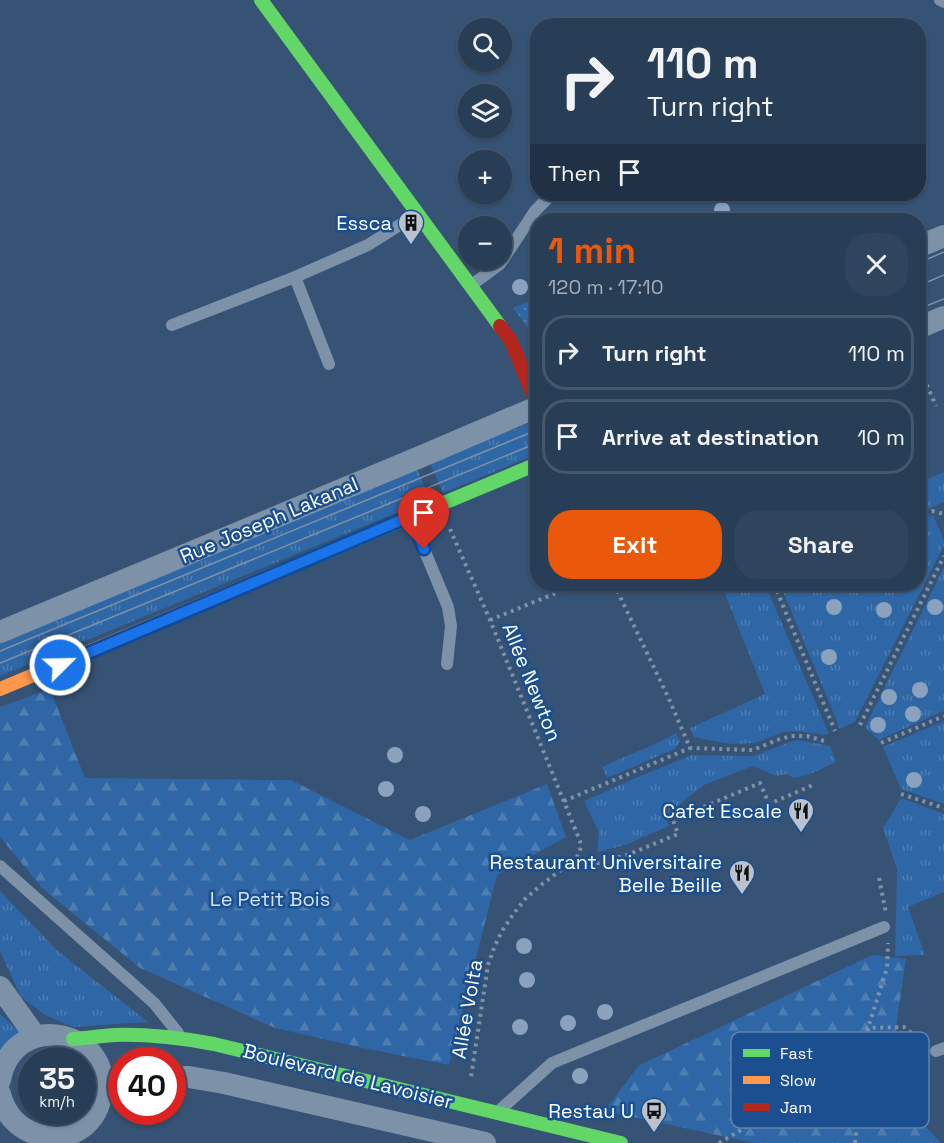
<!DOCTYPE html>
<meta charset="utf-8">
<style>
body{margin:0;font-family:"Space Grotesk",sans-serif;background:#30455d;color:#f1f3f6;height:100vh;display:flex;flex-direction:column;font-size:22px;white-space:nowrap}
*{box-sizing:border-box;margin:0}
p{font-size:20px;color:#a5aeba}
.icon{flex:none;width:33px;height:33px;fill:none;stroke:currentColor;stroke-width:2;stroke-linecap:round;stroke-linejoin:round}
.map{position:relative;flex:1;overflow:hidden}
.panel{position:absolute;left:530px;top:213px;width:396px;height:378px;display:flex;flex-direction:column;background:#283e57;border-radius:24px;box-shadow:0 2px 4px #0004,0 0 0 2px #44576d}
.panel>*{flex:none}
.guide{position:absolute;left:530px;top:18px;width:396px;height:183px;border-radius:24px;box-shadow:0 2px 4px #0004,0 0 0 2px #44576d;background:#283e57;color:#f1f3f6;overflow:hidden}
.fabs{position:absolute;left:458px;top:18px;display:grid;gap:12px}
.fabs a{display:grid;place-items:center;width:54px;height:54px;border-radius:50%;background:#283e57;box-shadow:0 2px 4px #0004,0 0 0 2px #44576d;font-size:30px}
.speed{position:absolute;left:18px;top:1047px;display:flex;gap:12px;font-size:30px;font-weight:700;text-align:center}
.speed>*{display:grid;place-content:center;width:78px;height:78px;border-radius:50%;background:#283e57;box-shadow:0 2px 4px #0004,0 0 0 2px #44576d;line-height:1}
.speed small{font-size:15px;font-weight:400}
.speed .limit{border:9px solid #d22;background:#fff;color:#111}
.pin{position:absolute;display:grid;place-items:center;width:51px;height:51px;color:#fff;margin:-62px -26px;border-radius:50% 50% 50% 0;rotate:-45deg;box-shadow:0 0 6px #0007}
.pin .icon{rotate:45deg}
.me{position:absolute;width:66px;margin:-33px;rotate:67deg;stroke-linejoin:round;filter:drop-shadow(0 0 4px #0008)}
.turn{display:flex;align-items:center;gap:21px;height:126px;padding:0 18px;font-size:27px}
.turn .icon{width:78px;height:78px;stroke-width:2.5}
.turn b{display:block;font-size:42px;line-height:51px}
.then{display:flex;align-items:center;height:57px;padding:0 18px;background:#0003;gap:12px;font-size:22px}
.round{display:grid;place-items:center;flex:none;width:63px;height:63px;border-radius:24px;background:#30455d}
.head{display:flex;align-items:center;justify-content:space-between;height:102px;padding:0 18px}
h1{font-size:36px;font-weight:600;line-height:45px;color:#ea580c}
.primary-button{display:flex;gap:12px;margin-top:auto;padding:12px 18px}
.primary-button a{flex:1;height:69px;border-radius:24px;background:#ea580c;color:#fff;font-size:24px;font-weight:600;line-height:69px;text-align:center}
.primary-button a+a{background:#30455d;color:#f1f3f6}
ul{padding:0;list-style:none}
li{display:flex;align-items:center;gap:18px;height:75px;margin:0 12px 9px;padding:0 6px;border:3px solid #44576d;border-radius:24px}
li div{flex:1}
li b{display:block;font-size:22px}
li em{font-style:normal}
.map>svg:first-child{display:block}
</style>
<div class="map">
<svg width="944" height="1143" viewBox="0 0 944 1143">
<defs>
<pattern id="grass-tufts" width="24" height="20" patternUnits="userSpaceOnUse" patternTransform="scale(1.5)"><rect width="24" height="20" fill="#2f66a5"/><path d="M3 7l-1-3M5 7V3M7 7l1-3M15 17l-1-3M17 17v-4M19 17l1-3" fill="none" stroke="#4e7db2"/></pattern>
<pattern id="forest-firs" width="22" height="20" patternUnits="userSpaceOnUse" patternTransform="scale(1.5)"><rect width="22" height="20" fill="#2f66a5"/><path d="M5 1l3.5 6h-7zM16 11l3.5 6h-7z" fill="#4e7db2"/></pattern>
<pattern id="park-dots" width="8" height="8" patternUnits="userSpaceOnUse" patternTransform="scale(1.5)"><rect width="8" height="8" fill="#2f66a5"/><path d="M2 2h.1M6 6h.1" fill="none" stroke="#4e7db2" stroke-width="1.8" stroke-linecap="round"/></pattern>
</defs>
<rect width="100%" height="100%" fill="#365274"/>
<path fill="url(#grass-tufts)" d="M537 420V454L443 493 430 463Z
M417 469 430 499 0 676V640Z
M944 472V502L918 513V483Z
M933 515 944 540V545L855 722 840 729 780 584H918V521Z
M944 567V711L879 740 865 727Z
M721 584H765L829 734 825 735 798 731 784 732 755 743 731 744 694 737 690 728 765 694Z
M944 721V804L901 789 883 747Z
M676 733 680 741 675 749 607 778 602 767 661 741Z
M798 740 830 746 836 762 808 775 794 778 786 774 776 776 753 766 704 785 665 816 669 826 625 845 597 852 599 833 584 801 640 776 692 755 754 756 787 743Z
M901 798 944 814V892L908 907 925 955 895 956 897 869 883 828Z
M0 891 58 951 148 1022 73 1027 45 1015 21 997 0 951Z
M0 1014 20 1032 0 1052Z
M43 1053C55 1053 63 1054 73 1060H32V1112H77C33 1143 0 1077 43 1053Z"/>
<path fill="url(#forest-firs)" d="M50 689 85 778 291 780 410 840 547 784 566 837 497 875 449 1065 358 1047 275 1028 140 968 43 889 0 837V707Z
M872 955 906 959 896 1027 904 1102 941 1143H754L605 1111 638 1066Z"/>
<path fill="url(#park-dots)" d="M537 298V340L513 308Z"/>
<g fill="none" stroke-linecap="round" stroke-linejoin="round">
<path stroke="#7d92a8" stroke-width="4" stroke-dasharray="3 4.5" stroke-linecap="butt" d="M918 364 936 406
M918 517 932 511 944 514
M450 529 490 620 580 841 581 847 577 857 573 861 541 885 525 899 512 916 502 931 494 948 488 965 471 1077
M614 584 669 699 690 748 753 750 777 740 791 736H807L828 742
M774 584 835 731
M490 620 578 584
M860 725 944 556
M881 743 944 716
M901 794 944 808
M564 801 690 748
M574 861 598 863 627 855 678 834 673 820 760 783 769 804 813 785
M879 878 886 913
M719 1143 814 1087 868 1028 904 1027 924 1043
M855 1143 868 1028 887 968 888 943"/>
<path stroke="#7d92a8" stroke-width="12" d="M940 0 944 2
M473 284 500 264 535 211 552 194
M172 325 295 277
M329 364 295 277 368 245 417 214
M411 518 448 607 451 626 447 664
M0 866 154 1003 178 1033
M936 1051 944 1048
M500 1110 552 1063 884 927"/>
<path stroke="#7d92a8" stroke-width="22" d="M918 247 944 236
M918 328 944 317
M0 632 420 457 537 407
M0 987 36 1037
M172 1077H189L224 1083 485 1143
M0 1080C13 1006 120 1031 100 1101 96 1116 85 1129 70 1134 37 1143 8 1126 0 1094"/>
<path stroke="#63d668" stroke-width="14" d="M261 0 500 326
M274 574 537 464
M73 1039C87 1038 101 1036 115 1035 149 1034 181 1038 214 1044L621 1143"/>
<path stroke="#ff974d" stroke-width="14" d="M0 689 274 574"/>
<path stroke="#b3261e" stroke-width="14" d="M500 326 511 341 537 404"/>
<path stroke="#7e92a7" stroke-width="1.5" d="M918 263 944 252
M918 286 944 275
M918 309 944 299
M0 651 537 430
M0 663 537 443"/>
</g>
<g fill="#8aa2be">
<circle cx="722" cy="210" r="8"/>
<circle cx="520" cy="287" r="8"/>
<circle cx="834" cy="607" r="8"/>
<circle cx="935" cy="607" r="8"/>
<circle cx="884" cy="610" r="8"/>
<circle cx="829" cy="657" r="8"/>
<circle cx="920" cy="690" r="8"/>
<circle cx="889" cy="697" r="8"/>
<circle cx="913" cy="714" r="8"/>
<circle cx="878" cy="725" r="8"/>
<circle cx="395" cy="755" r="8"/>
<circle cx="914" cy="780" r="8"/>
<circle cx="386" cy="789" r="8"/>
<circle cx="423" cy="814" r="8"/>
<circle cx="524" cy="946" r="8"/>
<circle cx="527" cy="980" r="8"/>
<circle cx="605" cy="1012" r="8"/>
<circle cx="568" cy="1023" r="8"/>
<circle cx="520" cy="1027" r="8"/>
<circle cx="580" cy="1076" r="8"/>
</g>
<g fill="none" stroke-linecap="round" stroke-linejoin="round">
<defs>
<path id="route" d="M60 665 411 516 424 549"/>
</defs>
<use href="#route" stroke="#114b97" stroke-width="15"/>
<use href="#route" stroke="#1a73e8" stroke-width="10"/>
</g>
<defs>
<symbol id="building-pin" viewBox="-11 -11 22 30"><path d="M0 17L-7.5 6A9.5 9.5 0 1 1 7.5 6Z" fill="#b9c2ce" stroke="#1b4f8f"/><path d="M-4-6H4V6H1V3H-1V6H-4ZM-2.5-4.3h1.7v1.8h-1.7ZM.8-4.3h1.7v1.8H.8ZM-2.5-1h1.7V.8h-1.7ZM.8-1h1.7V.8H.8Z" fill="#111"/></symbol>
<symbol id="restaurant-pin" viewBox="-11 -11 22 30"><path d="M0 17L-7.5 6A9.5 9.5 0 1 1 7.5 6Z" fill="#b9c2ce" stroke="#1b4f8f"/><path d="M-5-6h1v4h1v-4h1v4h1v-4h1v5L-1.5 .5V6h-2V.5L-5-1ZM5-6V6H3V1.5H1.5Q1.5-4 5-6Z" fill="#111"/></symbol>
<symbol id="bus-pin" viewBox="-11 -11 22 30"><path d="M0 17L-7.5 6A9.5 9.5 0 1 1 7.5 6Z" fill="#b9c2ce" stroke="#1b4f8f"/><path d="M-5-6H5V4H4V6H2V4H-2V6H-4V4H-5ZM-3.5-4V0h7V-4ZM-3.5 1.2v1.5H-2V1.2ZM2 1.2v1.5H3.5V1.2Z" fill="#111"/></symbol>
</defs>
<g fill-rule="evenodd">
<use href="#building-pin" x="396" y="208" width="30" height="40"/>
<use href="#restaurant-pin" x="786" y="796" width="30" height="40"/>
<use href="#restaurant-pin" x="727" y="858" width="30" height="40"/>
<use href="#bus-pin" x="639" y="1096" width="30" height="40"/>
</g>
<g text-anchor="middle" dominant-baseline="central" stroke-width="5" stroke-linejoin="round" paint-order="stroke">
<g font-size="20" fill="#fff" stroke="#1b4f8f" text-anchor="end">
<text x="392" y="223">Essca</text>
<text x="782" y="811">Cafet Escale</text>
<text x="722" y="862">Restaurant Universitaire<tspan x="722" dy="23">Belle Beille</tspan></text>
<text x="634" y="1111">Restau U</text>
</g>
<g font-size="20" fill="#fff" stroke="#1b4f8f">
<text transform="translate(269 520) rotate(-23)">Rue Joseph Lakanal</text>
<text transform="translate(532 682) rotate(68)">Allée Newton</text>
<text transform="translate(467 1009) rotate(-80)">Allée Volta</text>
<text transform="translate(348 1076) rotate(14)">Boulevard de Lavoisier</text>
</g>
<g font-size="20" fill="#cfe3fa" stroke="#1b4f8f">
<text x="270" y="899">Le Petit Bois</text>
</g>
</g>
<rect x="731" y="1032" width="198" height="96" rx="9" fill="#1b4f8f" stroke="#5f84b1" stroke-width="1.5"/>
<rect x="743" y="1049" width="27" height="8" fill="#63d668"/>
<rect x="743" y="1076" width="27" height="8" fill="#ff974d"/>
<rect x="743" y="1103" width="27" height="8" fill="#b3261e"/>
<g font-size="16" fill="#fff">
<text x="780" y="1059">Fast</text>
<text x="780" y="1086">Slow</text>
<text x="780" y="1113">Jam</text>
</g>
</svg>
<div class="fabs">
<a><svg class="icon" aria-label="search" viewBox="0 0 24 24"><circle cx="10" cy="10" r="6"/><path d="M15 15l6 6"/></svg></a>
<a><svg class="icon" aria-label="layers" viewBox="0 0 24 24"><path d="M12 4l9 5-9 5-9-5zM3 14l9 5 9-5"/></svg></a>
<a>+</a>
<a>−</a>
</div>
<div class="speed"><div>35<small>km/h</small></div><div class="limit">40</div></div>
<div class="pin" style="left:424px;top:549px;background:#d93025"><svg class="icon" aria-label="arrive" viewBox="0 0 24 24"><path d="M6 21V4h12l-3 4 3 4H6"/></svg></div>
<svg class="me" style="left:60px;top:665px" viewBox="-20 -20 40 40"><circle r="17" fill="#1a73e8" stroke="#fff" stroke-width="3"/><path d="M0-11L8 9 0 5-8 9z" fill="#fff"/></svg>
<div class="guide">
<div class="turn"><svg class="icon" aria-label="right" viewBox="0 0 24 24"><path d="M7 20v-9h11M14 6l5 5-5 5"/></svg><div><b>110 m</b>Turn right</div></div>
<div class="then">Then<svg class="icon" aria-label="arrive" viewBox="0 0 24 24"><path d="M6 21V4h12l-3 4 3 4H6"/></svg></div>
</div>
<section class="panel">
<div class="head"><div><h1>1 min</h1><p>120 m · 17:10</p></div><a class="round"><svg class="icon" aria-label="close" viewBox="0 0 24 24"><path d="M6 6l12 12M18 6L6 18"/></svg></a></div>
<ul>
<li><svg class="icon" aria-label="right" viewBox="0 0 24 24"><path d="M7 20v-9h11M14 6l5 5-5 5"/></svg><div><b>Turn right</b></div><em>110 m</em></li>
<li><svg class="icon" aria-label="arrive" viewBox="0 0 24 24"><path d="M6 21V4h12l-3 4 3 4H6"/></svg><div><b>Arrive at destination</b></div><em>10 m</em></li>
</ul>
<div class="primary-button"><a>Exit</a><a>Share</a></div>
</section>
</div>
